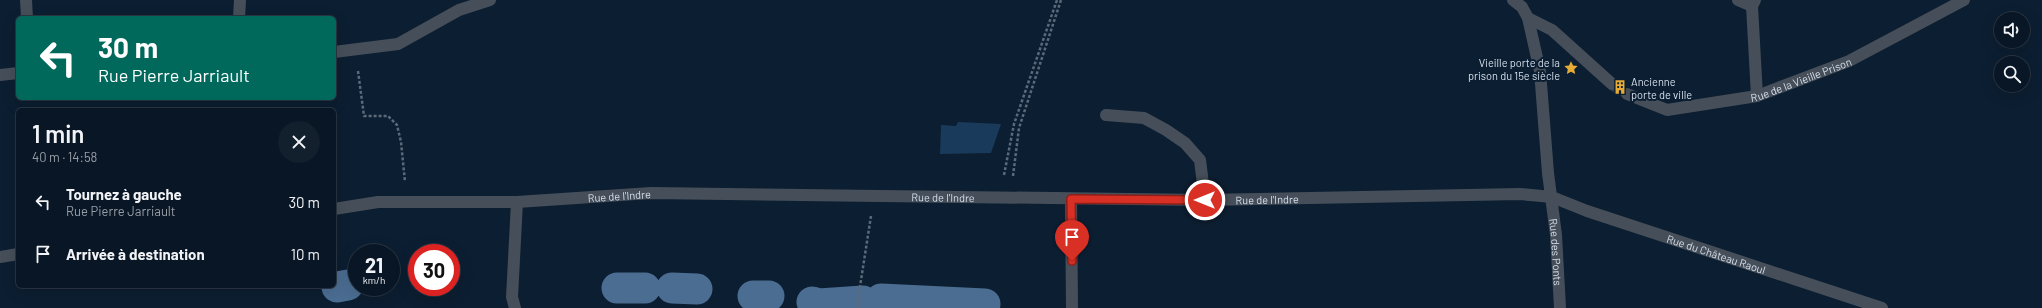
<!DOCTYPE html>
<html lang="fr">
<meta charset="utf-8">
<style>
body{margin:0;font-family:Barlow,sans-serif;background:#121f2d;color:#f1f3f6;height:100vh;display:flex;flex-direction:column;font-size:15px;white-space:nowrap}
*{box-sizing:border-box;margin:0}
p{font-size:13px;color:#999fa7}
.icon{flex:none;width:22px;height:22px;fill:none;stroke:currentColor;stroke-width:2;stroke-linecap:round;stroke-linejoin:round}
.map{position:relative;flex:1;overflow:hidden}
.drawer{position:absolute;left:16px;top:108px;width:320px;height:180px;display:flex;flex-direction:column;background:#091625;border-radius:6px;box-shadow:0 4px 16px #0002,0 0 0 1px #293542}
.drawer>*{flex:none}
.guide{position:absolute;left:16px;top:16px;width:320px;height:84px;border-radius:6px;box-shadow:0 4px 16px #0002,0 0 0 1px #293542;background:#00695c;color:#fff;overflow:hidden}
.fabs{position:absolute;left:1994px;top:12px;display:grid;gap:8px}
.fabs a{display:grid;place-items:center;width:36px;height:36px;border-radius:50%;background:#091625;box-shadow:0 4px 16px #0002,0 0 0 1px #293542;font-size:20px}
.speed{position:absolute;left:348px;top:244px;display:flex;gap:8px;font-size:20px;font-weight:700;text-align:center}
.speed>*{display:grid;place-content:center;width:52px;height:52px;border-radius:50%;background:#091625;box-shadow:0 4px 16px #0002,0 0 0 1px #293542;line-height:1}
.speed small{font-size:10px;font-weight:400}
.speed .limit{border:6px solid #d22;background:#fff;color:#111}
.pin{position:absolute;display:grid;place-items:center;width:34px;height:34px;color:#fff;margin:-41px -17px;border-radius:50% 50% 50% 0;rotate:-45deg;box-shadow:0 0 4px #0007}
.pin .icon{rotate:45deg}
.me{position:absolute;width:44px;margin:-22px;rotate:270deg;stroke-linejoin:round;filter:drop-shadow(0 0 3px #0008)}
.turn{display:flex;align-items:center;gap:14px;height:84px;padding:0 16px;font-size:18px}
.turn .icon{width:52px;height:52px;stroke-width:2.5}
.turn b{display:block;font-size:28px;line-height:34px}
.round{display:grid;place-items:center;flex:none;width:42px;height:42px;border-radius:21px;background:#121f2d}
.headline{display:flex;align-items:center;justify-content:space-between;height:68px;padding:0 16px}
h1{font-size:24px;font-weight:600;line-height:30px}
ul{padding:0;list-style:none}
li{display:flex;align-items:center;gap:12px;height:52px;padding:0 16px}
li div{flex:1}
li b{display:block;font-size:15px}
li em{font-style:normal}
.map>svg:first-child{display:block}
</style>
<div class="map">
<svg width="2042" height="308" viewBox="0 0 2042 308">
<rect width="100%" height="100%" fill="#0c1e31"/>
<path fill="#1a3a5b" d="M958 122 1001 124 991 153 940 154 941 125 956 126Z"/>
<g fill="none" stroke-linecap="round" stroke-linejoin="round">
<path stroke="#4b6d92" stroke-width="31" d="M337 287 348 285
M617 288H645
M672 288 697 289
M753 296H769
M881 299 985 304
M812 302 819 304 863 301"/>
<path stroke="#2a3b4d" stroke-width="12" stroke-dasharray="12 6" stroke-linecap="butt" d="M1612 84 1627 94"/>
<path stroke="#5b6a7b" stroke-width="2.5" stroke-dasharray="3 2" stroke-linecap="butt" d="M358 71 364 116H388L397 125 401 142 405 182
M1004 175 1014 124 1057 0
M1013 176 1019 128 1061 0
M859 308V293L871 216"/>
<path stroke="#464f59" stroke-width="12" d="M1106 115 1144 118 1166 130 1185 143 1200 160 1205 200"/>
<g stroke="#464f59" stroke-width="12">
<path d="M26 0 27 18"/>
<path id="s1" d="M1513 0 1522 7 1528 18 1540 71 1548 173 1556 235 1560 308"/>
<path d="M1738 0 1752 6"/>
<path d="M1755 0 1752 6 1757 96"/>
<path d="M239 18 240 0"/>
<path d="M1528 18 1552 30 1612 84"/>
<path d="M334 52 398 44 459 10 490 0"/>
<path d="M0 75 18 73"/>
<path id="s2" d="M1627 94 1667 110 1757 96 1849 61 1964 0"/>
<path d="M1071 199 1072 308"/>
<path id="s3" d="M334 209 378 202H517L651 193 1205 200 1520 194 1552 197 1587 211 1882 308"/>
<path d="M0 257 18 254"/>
<path d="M515 308 512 297 517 202"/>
</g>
</g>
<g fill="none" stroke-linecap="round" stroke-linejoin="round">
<defs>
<path id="route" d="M1072 261 1071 199 1205 200"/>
</defs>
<use href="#route" stroke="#8d1f18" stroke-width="10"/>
<use href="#route" stroke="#d93025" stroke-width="7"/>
</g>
<defs>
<symbol id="sight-bare" viewBox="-9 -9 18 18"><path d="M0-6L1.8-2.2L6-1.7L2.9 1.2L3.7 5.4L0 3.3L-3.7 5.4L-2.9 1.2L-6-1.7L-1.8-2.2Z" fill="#e6ac36" stroke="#0c1e31" stroke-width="2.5" paint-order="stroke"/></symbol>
<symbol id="building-bare" viewBox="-9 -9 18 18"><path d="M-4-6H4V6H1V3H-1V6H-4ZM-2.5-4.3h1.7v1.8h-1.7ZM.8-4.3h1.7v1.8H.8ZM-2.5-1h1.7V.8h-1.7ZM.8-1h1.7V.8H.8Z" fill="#e6ac36" stroke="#0c1e31" stroke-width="2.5" paint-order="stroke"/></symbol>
</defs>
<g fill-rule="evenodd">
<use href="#sight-bare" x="1561" y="58" width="20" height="20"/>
<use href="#building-bare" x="1610" y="77" width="20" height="20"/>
</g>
<g text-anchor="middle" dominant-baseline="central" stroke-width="4" stroke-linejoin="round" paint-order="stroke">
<g font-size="11" fill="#d4dfec" stroke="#0c1e31" text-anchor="end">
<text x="1560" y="62">Vieille porte de la<tspan x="1560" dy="13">prison du 15e siècle</tspan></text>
<text x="1631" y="81" text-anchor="start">Ancienne<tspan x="1631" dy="13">porte de ville</tspan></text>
</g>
<g font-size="11" fill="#d4dfec" stroke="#0c1e31">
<text stroke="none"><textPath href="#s2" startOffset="181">Rue de la Vieille Prison</textPath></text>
<text stroke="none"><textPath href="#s3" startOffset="286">Rue de l'Indre</textPath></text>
<text stroke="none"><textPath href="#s3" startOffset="610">Rue de l'Indre</textPath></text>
<text stroke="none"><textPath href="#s3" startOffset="934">Rue de l'Indre</textPath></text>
<text stroke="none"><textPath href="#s1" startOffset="260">Rue des Ponts</textPath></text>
<text stroke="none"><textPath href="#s3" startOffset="1393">Rue du Château Raoul</textPath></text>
</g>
</g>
</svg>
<div class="fabs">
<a><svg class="icon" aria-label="sound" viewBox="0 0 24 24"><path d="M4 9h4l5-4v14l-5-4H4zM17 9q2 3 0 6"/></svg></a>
<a><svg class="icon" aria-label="search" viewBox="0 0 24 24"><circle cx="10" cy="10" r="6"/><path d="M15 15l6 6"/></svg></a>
</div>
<div class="speed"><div>21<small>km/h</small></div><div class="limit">30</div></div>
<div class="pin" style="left:1072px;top:261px;background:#d93025"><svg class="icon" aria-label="arrive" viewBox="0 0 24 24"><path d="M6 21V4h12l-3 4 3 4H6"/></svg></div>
<svg class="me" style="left:1205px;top:200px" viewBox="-20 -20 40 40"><circle r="17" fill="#d93025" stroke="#fff" stroke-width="3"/><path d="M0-11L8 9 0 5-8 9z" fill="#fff"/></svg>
<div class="guide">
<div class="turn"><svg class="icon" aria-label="left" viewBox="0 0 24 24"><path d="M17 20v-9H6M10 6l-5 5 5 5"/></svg><div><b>30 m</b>Rue Pierre Jarriault</div></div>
</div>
<section class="drawer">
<div class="headline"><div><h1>1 min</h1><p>40 m · 14:58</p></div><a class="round"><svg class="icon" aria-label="close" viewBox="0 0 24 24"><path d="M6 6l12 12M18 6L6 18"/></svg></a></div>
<ul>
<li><svg class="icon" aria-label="left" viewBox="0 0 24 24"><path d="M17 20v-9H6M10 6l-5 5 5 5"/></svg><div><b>Tournez à gauche</b><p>Rue Pierre Jarriault</p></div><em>30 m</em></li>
<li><svg class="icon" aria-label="arrive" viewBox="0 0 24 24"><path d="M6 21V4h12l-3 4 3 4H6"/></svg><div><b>Arrivée à destination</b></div><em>10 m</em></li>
</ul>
</section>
</div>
